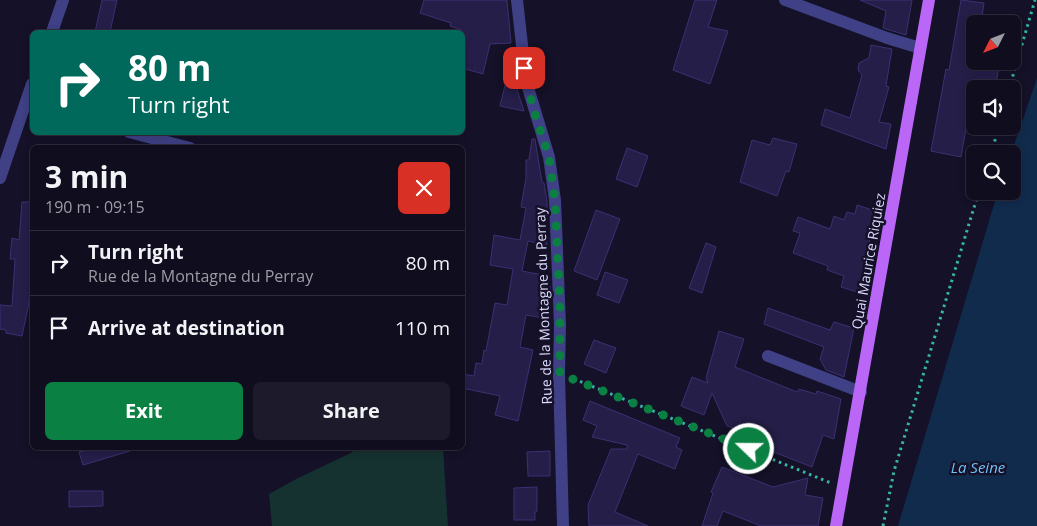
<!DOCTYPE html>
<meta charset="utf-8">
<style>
body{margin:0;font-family:"Open Sans",sans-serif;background:#1d1b2b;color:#f1f3f6;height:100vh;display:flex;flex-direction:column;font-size:19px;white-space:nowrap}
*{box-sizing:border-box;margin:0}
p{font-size:16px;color:#9b9ca4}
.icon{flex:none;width:28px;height:28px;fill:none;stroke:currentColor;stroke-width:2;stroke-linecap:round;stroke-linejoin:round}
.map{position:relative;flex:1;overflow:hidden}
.drawer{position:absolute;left:30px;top:145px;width:435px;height:305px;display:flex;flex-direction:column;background:#0f0d1e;border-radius:8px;box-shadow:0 2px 8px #0003,0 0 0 1px #2f2d3c}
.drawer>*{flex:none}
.guide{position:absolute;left:30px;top:30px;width:435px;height:105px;border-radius:8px;box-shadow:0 2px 8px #0003,0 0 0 1px #2f2d3c;background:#00695c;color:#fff;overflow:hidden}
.needle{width:32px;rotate:228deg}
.controls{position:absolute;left:966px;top:15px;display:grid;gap:10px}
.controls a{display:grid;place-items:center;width:55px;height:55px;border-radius:8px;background:#0f0d1e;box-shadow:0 2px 8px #0003,0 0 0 1px #2f2d3c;font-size:25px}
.pin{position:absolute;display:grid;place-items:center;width:42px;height:42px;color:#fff;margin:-21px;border-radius:10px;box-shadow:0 2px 8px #0006}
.me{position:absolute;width:55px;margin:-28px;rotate:292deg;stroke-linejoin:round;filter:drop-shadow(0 0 4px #0008)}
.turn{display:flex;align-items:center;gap:18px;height:105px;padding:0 15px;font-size:22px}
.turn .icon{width:65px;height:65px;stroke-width:2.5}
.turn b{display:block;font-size:35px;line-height:42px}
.round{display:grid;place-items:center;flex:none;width:52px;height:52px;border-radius:8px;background:#1d1b2b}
.overview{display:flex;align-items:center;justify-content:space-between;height:85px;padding:0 15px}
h1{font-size:30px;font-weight:700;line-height:38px}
.primary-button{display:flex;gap:10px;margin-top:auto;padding:10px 15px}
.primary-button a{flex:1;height:58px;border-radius:8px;background:#0b8043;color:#fff;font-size:20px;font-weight:700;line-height:58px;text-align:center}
.primary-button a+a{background:#1d1b2b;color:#f1f3f6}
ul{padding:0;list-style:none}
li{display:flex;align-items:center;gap:15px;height:65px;padding:0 15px;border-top:1px solid #2f2d3c}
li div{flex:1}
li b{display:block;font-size:19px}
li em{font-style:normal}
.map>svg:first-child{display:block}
</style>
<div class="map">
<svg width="1037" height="526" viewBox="0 0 1037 526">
<rect width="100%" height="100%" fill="#141128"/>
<path fill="#153230" d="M356 448H443L448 526H272L269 494 298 478 351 453Z"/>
<path fill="#112b4d" d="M1037 78V526H898L998 191H1012V154H1011Z"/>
<path fill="#251e49" stroke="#3b3173" d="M102 0H117L110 32H95Z
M424 0H507L511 43 490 44 483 74 462 68V30L450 26 451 23 420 13Z
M695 0H717L708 27 728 31 710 84 673 70Z
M860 0H912L906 35 883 28 886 11Z
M961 0 984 3 981 24H975V61H1000L995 89H975V107L970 106 961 157 931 151 946 69 949 70Z
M871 45 892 49 886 86 889 87 879 122 891 124 886 149 821 125 825 109 850 118 862 75 858 70 859 63 869 58Z
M510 65 520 99 524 111 500 106Z
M773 138 797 144 789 172 786 171 777 196 740 182 752 140 770 145Z
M532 139H535L542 182 544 183 547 201V210L545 211 547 245 528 241 522 271 543 275 541 284 550 286 549 319 526 315 520 347 533 350 518 421 495 415 500 396 462 388V374L474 376 476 363 482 364 484 350 486 351 495 303 507 305 513 269 490 265 494 235 520 240 526 208 521 207 526 178V160H529Z
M627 148 648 156 637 187 616 179Z
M22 202H32V298H30L22 336 6 333V330L0 329V305L12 306 15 259H10L12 238 19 240Z
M857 205 875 211 860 293 841 287 844 276 827 270 828 266 793 253 800 233 793 231 798 217 830 229 834 216 844 220 847 212 855 214Z
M596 210 620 219 597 280 574 271Z
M706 243 716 247 702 293 689 288Z
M605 272 628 280 619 303 597 295Z
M768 308 830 330 834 322 854 328 844 377 826 370 820 359 824 347 764 324Z
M719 331 744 339 735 367 797 392 799 389 816 394 817 391 841 399 834 439 823 435 812 467 756 445 759 438 727 426 712 393 704 415 681 406 692 377 708 383 706 378Z
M594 340 616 348 606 373 584 364Z
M590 401 680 438 676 447 682 450 675 469 638 454 615 512 648 526H589L588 505 611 449H627V445L592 437 597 426 583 420Z
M94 448H130V451L83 465 79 452Z
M550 451V476H528L527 452Z
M722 467 773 487 808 478 805 495 823 498 818 526H761L723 511 717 526H702L713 493 711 492Z
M537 487V511L535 512V520H514V488Z
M69 491H103V506L69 507Z"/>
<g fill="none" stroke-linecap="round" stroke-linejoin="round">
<path stroke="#36b6a7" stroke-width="3" stroke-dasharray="2.5 4" stroke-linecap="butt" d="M1009 89 1035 0
M991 154 999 126
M574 379 831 483
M883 526 894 471 979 191"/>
<path stroke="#3f4085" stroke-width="12" d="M517 0 526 81 549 157 555 200 560 325 559 374 563 526
M785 0 887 38 920 48
M52 32 63 0
M129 132 190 148
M0 178 32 84
M768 356 861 392"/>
<path stroke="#ba67f8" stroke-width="12" d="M836 526 929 0"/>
</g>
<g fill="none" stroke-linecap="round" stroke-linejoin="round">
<path stroke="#0b8043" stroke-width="9" stroke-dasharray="0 16.2" d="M524 68 533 108 549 157 555 200 560 305V374L749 449"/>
</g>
<g text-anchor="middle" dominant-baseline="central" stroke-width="5" stroke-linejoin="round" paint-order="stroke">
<g font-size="14" fill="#dddbfd" stroke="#141128">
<text transform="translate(868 261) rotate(-80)">Quai Maurice Riquiez</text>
<text transform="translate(543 306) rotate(-92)">Rue de la Montagne du Perray</text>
</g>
<g font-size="15" font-style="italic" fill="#6dc0f8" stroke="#141128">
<text x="978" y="467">La Seine</text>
</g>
</g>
</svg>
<div class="controls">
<a><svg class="needle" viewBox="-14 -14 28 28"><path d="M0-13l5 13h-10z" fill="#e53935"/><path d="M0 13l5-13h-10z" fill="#9b9ca4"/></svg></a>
<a><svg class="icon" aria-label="sound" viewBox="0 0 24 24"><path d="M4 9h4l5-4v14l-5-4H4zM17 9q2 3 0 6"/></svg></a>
<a><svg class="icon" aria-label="search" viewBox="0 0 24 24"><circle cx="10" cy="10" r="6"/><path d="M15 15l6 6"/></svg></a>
</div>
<div class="pin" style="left:524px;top:68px;background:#d93025"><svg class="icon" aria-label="arrive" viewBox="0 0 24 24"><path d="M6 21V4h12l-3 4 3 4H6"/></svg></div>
<svg class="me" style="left:749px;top:449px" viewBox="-20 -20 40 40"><circle r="17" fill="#0b8043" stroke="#fff" stroke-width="3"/><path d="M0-11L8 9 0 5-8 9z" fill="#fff"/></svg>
<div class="guide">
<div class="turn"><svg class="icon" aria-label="right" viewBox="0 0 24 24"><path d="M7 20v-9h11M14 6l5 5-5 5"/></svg><div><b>80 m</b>Turn right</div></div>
</div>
<section class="drawer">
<div class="overview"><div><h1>3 min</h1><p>190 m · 09:15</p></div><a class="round" style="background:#d93025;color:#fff"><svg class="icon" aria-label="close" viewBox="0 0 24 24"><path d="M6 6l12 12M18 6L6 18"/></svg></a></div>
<ul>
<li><svg class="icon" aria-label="right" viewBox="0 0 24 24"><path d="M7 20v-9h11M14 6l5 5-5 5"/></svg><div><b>Turn right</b><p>Rue de la Montagne du Perray</p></div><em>80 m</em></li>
<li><svg class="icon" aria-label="arrive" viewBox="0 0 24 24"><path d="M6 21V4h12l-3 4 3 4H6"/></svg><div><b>Arrive at destination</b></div><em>110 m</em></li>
</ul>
<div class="primary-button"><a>Exit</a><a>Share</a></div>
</section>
</div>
